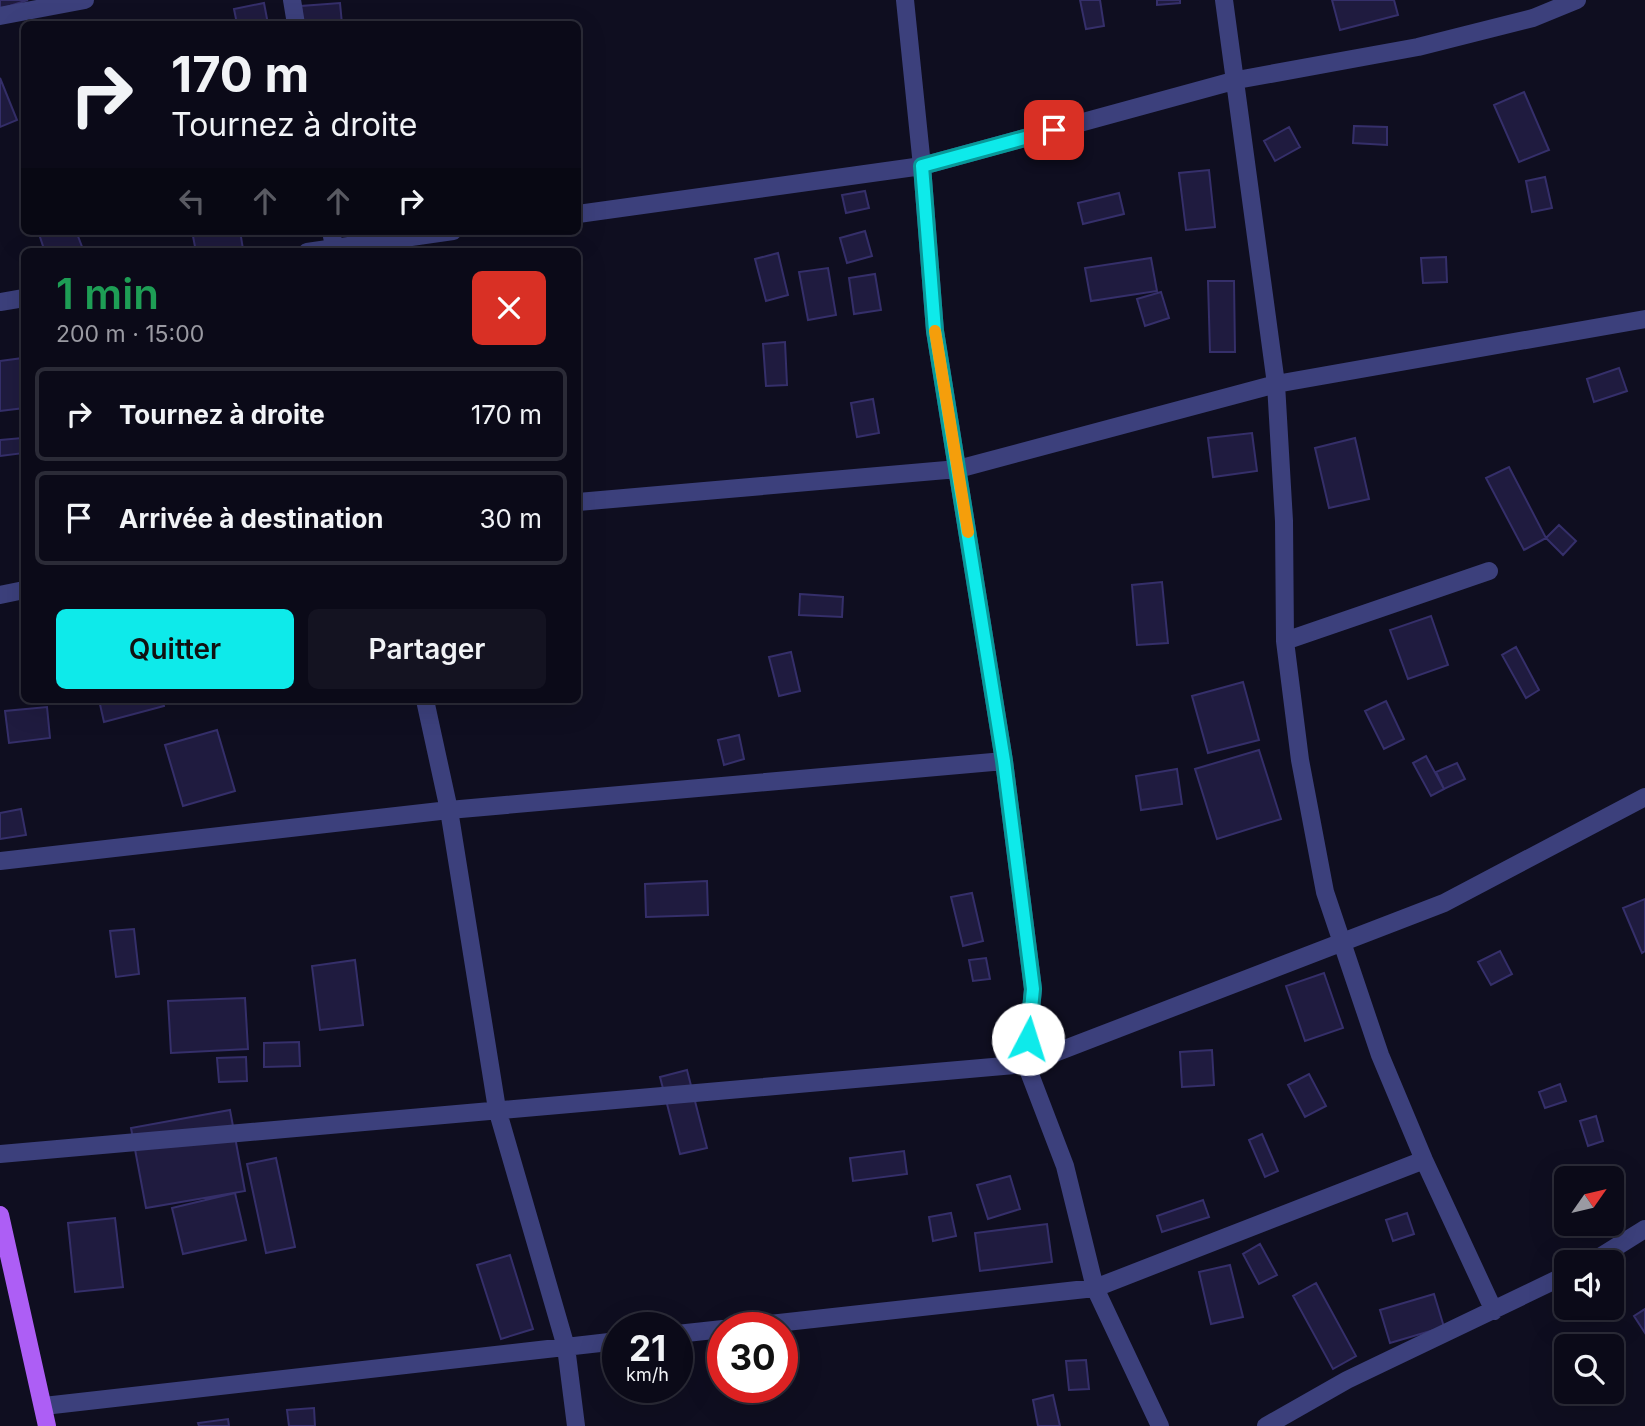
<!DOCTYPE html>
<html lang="fr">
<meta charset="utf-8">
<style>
body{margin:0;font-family:Inter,sans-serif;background:#141321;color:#f1f3f6;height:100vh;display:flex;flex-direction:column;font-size:26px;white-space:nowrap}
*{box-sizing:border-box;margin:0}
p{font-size:23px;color:#9a9aa2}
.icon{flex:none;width:38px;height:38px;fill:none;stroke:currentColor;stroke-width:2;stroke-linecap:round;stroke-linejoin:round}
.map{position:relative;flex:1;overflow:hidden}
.details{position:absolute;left:21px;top:248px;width:560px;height:455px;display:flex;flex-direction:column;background:#0b0a18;border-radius:10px;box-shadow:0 7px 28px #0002,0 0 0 2px #2b2b37}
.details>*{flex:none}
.banner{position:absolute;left:21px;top:21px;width:560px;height:214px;border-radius:10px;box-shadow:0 7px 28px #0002,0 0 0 2px #2b2b37;background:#0b0a18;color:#f1f3f6;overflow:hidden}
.needle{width:46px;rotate:56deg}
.buttons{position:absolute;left:1554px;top:1166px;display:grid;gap:14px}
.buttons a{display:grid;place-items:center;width:70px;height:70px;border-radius:10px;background:#0b0a18;box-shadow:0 7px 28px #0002,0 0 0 2px #2b2b37;font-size:35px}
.speed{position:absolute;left:602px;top:1312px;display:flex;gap:14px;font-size:35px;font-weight:700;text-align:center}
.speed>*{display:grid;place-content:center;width:91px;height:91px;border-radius:50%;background:#0b0a18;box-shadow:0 7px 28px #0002,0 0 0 2px #2b2b37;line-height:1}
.speed small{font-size:18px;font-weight:400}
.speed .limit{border:10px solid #d22;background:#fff;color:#111}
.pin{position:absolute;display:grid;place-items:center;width:60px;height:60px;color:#fff;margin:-30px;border-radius:14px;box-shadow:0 4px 10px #0006}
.me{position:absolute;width:77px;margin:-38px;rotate:5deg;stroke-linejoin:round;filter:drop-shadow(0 0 5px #0008)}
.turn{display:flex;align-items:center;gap:24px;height:147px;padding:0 35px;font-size:32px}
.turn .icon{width:91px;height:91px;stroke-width:2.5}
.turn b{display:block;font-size:49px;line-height:60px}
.lanes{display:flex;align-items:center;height:66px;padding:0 35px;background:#0003;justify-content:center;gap:35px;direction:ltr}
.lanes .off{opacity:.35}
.round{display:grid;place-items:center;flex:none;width:74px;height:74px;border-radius:10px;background:#141321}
.headline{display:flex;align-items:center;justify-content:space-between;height:119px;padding:0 35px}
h1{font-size:42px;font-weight:600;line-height:52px;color:#1e9e55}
.button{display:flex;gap:14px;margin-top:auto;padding:14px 35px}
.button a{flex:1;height:80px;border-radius:10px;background:#0eeaea;color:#111;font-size:28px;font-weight:600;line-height:80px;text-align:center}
.button a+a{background:#141321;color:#f1f3f6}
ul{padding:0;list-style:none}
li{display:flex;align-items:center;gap:21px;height:94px;margin:0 14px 10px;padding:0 21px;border:4px solid #2b2b37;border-radius:10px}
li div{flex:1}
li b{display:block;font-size:26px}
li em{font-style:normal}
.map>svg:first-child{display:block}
</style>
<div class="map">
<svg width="1645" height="1426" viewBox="0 0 1645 1426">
<rect width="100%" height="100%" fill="#0f0e20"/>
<path fill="#1f1b3f" stroke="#352f6a" stroke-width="2" d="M0 0H28L0 9Z
M1080 0H1100L1104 26 1086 29Z
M1157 0H1180V3L1157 5Z
M1332 0H1394L1398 15 1340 30Z
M264 3 268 24H237L234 9Z
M340 3 342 24H303L301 6Z
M0 78 17 120 0 127Z
M1524 92 1549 150 1519 162 1494 105Z
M1354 126 1387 127V145L1353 143Z
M1289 127 1300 147 1275 161 1264 141Z
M1209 170 1215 227 1186 230 1179 173Z
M1545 177 1552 208 1532 212 1526 181Z
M865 191 869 208 846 213 842 195Z
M1119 193 1124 214 1083 224 1078 203Z
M38 231H76L84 252H45Z
M192 231H240L243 249 196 252Z
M865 231 872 256 847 263 840 238Z
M778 253 788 295 766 301 755 259Z
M1446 257 1447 282 1423 283 1421 258Z
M1151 258 1157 291 1091 301 1085 268Z
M828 268 836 315 808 320 799 272Z
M875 274 881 310 854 314 849 278Z
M1208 281H1234L1235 352H1210Z
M1161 292 1169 318 1145 326 1137 299Z
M785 342 787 385 766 386 763 344Z
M23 358 24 408 0 411V361Z
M1619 368 1627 391 1594 402 1587 379Z
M873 399 879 433 857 437 851 403Z
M1252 433 1257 471 1213 477 1208 438Z
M22 438 24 453 0 456V440Z
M1355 438 1369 499 1329 508 1315 448Z
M1509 467 1546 538 1524 550 1486 478Z
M1559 525 1576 541 1563 555 1546 538Z
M1162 582 1168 643 1137 645 1132 585Z
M800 594 843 597 842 617 799 615Z
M1431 616 1448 665 1408 679 1390 630Z
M1516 647 1539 690 1526 698 1502 655Z
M791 652 800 691 779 696 769 657Z
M1243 682 1259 740 1208 753 1192 696Z
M99 700H163L164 706 104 722Z
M1386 701 1404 739 1384 749 1365 711Z
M47 707 50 738 9 743 5 711Z
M217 730 235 791 183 806 165 745Z
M739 735 744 759 724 765 718 740Z
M1259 750 1281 819 1217 839 1195 769Z
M1426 756 1444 789 1431 796 1413 763Z
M1457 763 1465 779 1444 789 1436 772Z
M1177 769 1182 804 1141 810 1136 776Z
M21 809 26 835 0 839V813Z
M707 881 708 915 646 917 645 884Z
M972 893 983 941 963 946 951 897Z
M1645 899V951L1642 953 1623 908Z
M134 929 139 974 116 977 110 931Z
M1500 951 1512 974 1491 985 1478 962Z
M986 958 990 979 973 981 969 960Z
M355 960 363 1025 320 1030 312 966Z
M1324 973 1343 1028 1305 1041 1286 986Z
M245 998 248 1049 171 1053 168 1001Z
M299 1042 300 1066 264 1067V1043Z
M1212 1050 1214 1085 1182 1087 1180 1052Z
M246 1057 247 1081 219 1082 217 1058Z
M687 1070 707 1148 680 1154 660 1077Z
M1309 1074 1326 1106 1305 1117 1288 1085Z
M1560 1084 1566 1101 1545 1108 1539 1092Z
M230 1110 245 1191 146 1208 131 1128Z
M1596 1116 1603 1141 1588 1146 1580 1121Z
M1262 1134 1278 1171 1265 1177 1249 1140Z
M904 1151 907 1174 853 1181 850 1158Z
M276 1158 295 1247 266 1253 247 1164Z
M1010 1176 1020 1209 988 1219 977 1185Z
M235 1193 246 1240 183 1254 172 1208Z
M1203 1200 1209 1217 1162 1232 1157 1216Z
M951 1213 956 1236 933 1241 929 1217Z
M1407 1213 1414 1234 1393 1241 1386 1220Z
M115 1218 123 1287 75 1292 68 1223Z
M1047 1224 1052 1262 980 1271 975 1233Z
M1260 1244 1277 1275 1259 1284 1243 1254Z
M510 1255 533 1329 501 1339 477 1265Z
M1230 1265 1243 1317 1211 1324 1199 1272Z
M1316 1283 1356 1356 1333 1369 1293 1296Z
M1434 1294 1444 1327 1390 1343 1380 1310Z
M1645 1309V1333L1634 1316Z
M1086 1360 1089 1389 1069 1390 1066 1361Z
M1053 1395 1060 1426H1038L1033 1400Z
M314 1408 315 1426H289L287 1410Z
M228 1419 229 1426H199L198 1423Z"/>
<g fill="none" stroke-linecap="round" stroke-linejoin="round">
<path stroke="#3c407c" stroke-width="18" d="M292 0 296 24
M905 0 922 166 935 331 1004 761 1033 989 1026 1064 1065 1166 1095 1288 1160 1426
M1224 0 1276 384 1284 521 1285 641 1300 760 1325 892 1380 1055 1424 1160 1494 1311
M0 16 85 0
M578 214 922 166 1237 80 1418 47 1533 18 1577 0
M331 231 335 252
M307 252 453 231
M0 302 24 298
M578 502 958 469 1276 384 1645 319
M0 595 24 590
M1285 641 1489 571
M425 700 449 810 497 1109 566 1347 576 1426
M0 861 449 810 1004 761
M0 1154 1026 1064 1444 903 1645 797
M1592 1262 1645 1229
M732 1328 1095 1288 1424 1160
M677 1334 723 1329
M44 1406 618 1341
M1266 1426 1347 1380 1566 1275"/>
<path stroke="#ad5ef5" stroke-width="18" d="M0 1215 47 1426"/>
</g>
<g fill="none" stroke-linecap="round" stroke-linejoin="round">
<defs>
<path id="route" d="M1028 1039 1033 989 1004 761 935 331 922 166 1054 130"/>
</defs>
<use href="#route" stroke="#099898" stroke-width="18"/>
<use href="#route" stroke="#0eeaea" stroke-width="12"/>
<path stroke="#f59e0b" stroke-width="12" d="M935 331 968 532"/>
</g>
</svg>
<div class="buttons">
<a><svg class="needle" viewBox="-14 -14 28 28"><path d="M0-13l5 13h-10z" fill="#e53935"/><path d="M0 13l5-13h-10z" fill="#9a9aa2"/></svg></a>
<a><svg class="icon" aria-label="sound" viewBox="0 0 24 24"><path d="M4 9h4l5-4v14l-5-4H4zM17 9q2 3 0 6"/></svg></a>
<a><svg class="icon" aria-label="search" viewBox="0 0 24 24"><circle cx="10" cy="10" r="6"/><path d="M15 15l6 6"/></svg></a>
</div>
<div class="speed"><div>21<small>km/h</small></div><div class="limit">30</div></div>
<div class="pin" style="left:1054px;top:130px;background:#d93025"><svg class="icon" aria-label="arrive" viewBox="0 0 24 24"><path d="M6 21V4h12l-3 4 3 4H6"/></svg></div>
<svg class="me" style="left:1028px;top:1039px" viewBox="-20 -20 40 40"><circle r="19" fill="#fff"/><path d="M0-13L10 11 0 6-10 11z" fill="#0eeaea"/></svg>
<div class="banner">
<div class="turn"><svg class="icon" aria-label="right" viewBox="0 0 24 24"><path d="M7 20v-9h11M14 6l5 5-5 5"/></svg><div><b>170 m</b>Tournez à droite</div></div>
<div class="lanes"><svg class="icon off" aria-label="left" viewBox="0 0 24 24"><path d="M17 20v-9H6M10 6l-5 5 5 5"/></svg><svg class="icon off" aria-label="ahead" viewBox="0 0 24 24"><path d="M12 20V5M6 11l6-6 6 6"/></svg><svg class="icon off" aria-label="ahead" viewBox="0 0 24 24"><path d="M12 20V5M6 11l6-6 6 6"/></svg><svg class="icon" aria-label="right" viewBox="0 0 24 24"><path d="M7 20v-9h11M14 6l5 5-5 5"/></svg></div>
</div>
<section class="details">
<div class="headline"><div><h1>1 min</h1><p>200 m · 15:00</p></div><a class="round" style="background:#d93025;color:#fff"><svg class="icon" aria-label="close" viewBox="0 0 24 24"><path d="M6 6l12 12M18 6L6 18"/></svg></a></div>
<ul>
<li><svg class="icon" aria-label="right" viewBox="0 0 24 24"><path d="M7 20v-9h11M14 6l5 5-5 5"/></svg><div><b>Tournez à droite</b></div><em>170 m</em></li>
<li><svg class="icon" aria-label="arrive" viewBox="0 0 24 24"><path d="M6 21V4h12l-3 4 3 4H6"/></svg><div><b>Arrivée à destination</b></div><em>30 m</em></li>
</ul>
<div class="button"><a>Quitter</a><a>Partager</a></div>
</section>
</div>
